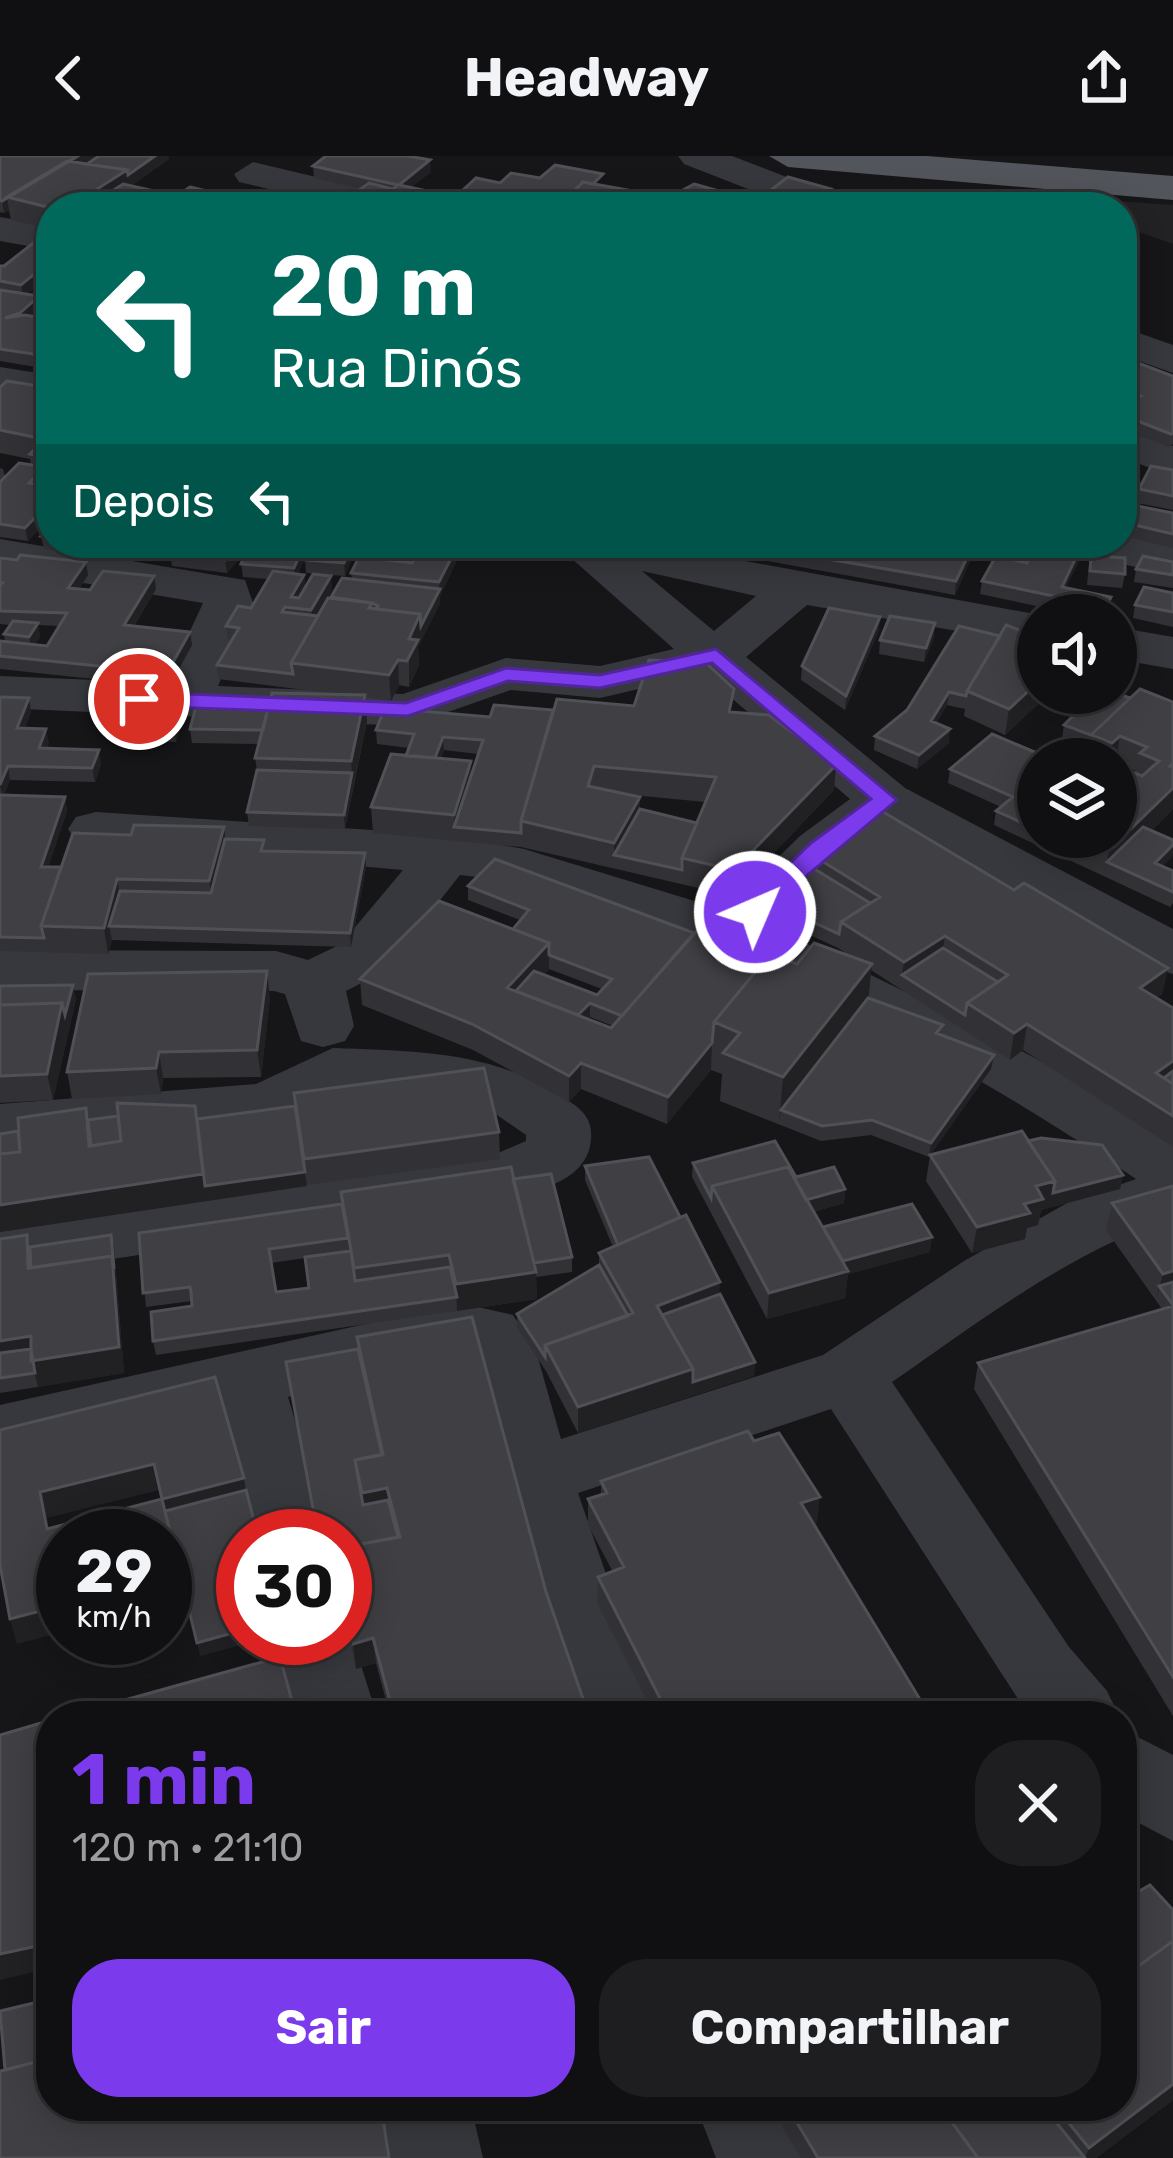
<!DOCTYPE html>
<html lang="pt">
<meta charset="utf-8">
<style>
body{margin:0;font-family:Rubik,sans-serif;background:#1e1e20;color:#f1f3f6;height:100vh;display:flex;flex-direction:column;font-size:45px;white-space:nowrap}
*{box-sizing:border-box;margin:0}
p{font-size:39px;color:#9c9d9f}
.icon{flex:none;width:66px;height:66px;fill:none;stroke:currentColor;stroke-width:2;stroke-linecap:round;stroke-linejoin:round}
.map{position:relative;flex:1;overflow:hidden}
.sheet{position:absolute;left:36px;top:1545px;width:1101px;height:420px;display:flex;flex-direction:column;background:#101012;border-radius:48px;box-shadow:0 6px 30px #0003,0 0 0 3px #303032}
.sheet>*{flex:none}
.top-card{position:absolute;left:36px;top:36px;width:1101px;height:366px;border-radius:48px;box-shadow:0 6px 30px #0003,0 0 0 3px #303032;background:#00695c;color:#fff;overflow:hidden}
.tools{position:absolute;left:1017px;top:438px;display:grid;gap:24px}
.tools a{display:grid;place-items:center;width:120px;height:120px;border-radius:50%;background:#101012;box-shadow:0 6px 30px #0003,0 0 0 3px #303032;font-size:60px}
.speed{position:absolute;left:36px;top:1353px;display:flex;gap:24px;font-size:60px;font-weight:700;text-align:center}
.speed>*{display:grid;place-content:center;width:156px;height:156px;border-radius:50%;background:#101012;box-shadow:0 6px 30px #0003,0 0 0 3px #303032;line-height:1}
.speed small{font-size:30px;font-weight:400}
.speed .limit{border:18px solid #d22;background:#fff;color:#111}
.pin{position:absolute;display:grid;place-items:center;width:102px;height:102px;color:#fff;margin:-51px;border:6px solid #fff;border-radius:50%;box-shadow:0 3px 12px #0007}
.me{position:absolute;width:132px;margin:-66px;rotate:45deg;stroke-linejoin:round;filter:drop-shadow(0 0 9px #0008)}
.turn{display:flex;align-items:center;gap:42px;height:252px;padding:0 36px;font-size:54px}
.turn .icon{width:156px;height:156px;stroke-width:2.5}
.turn b{display:block;font-size:84px;line-height:102px}
.then{display:flex;align-items:center;height:114px;padding:0 36px;background:#0003;gap:24px;font-size:45px}
.round{display:grid;place-items:center;flex:none;width:126px;height:126px;border-radius:48px;background:#1e1e20}
.overview{display:flex;align-items:center;justify-content:space-between;height:204px;padding:0 36px}
h1{font-size:72px;font-weight:700;line-height:90px;color:#7c3aed}
.action{display:flex;gap:24px;margin-top:auto;padding:24px 36px}
.action a{flex:1;height:138px;border-radius:48px;background:#7c3aed;color:#fff;font-size:48px;font-weight:700;line-height:138px;text-align:center}
.action a+a{background:#1e1e20;color:#f1f3f6}
header{display:flex;justify-content:space-between;align-items:center;height:156px;padding:0 36px;background:#101012;font-size:54px;font-weight:700}
.map>svg:first-child{display:block}
</style>
<header><svg class="icon" aria-label="back" viewBox="0 0 24 24"><path d="M15 5l-7 7 7 7"/></svg>Headway<svg class="icon" aria-label="share" viewBox="0 0 24 24"><path d="M12 15V3M7 8l5-5 5 5M5 13v7h14v-7"/></svg></header>
<div class="map">
<svg width="1173" height="2002" viewBox="0 0 1173 2002">
<rect width="100%" height="100%" fill="#161618"/>
<path fill="#222225" d="M1085 43 1173 49V88L1122 70V51H1079Z"/>
<g fill="none" stroke-linecap="round" stroke-linejoin="round">
<path fill="#37383d" fill-rule="evenodd" d="M678 0H732L844 43 850 51H794L684 8Z
M253 6 409 43 415 51H344L239 26 234 18Z
M0 61 51 70V94L0 85Z
M1122 171 1173 189V217L1122 199Z
M0 211 51 219V245L0 237Z
M1122 270 1173 290V321L1122 301Z
M1122 379 1173 390V420L1077 397 1070 387H1122Z
M0 383 245 424 253 447 218 530 403 538 506 502 600 510 674 493 554 387H647L1040 459 1038 489 807 449 746 501 905 632 1173 773V818L1152 812 888 668 840 704 774 772C910 838 1046 901 1173 984V1061C1069 1097 981 1164 892 1226L1069 1491 1107 1535 1119 1560H1029L831 1253 578 1337 655 1560H573L466 1202 288 1241 330 1380H254L220 1256 0 1307V1249L460 1147 513 1159 536 1195 561 1283 823 1199 964 1105 1069 1046 1136 1023C972 912 792 815 603 756 555 741 510 724 460 719L383 816 346 835 354 870 345 885 323 891 301 885 285 838 274 835 0 834V794L276 795 308 804 341 788 403 714 76 685 68 673 76 661 96 656 448 679 524 693 724 754 800 680 850 643 703 518 600 542 511 534 408 570 0 552V520L166 527 203 447 0 413ZM642 415 756 440 714 475Z
M1116 471 1173 481V513L1116 503Z
M333 892C415 895 493 895 563 941 580 952 593 961 591 983 588 1023 544 1033 510 1043L0 1120V1070L498 997 526 985V979L484 950 439 940 343 936 268 971 0 994V948L256 928Z
M345 1458 377 1560H295L277 1482H345Z
M1122 1573 1173 1599V1685L1122 1658Z
M379 1950H471L483 2002H389Z
M696 1950H788L810 2002H716Z"/>
<path fill="#53555c" fill-rule="evenodd" d="M769 0H927L1173 20V44L788 11Z"/>
</g>
<path fill="#323236" fill-rule="evenodd" d="M0 0H169V3L131 30 176 40 248 45 249 51H51V73L11 64 9 54 4 57 0 56Z
M313 10 431 16 411 31 442 38 443 50 312 51V44L346 43 361 33 314 22Z
M540 22 603 30 682 44 683 34 719 35V47L712 51H446L500 27Z
M51 87V135L35 132 27 138 39 140 41 152 33 160 51 163 48 213 0 205V110H4Z
M1122 201 1173 220V288L1169 291 1122 273V252L1127 249 1122 247Z
M0 231 51 232V314L46 313 47 324 43 329 51 330V360L28 385 0 381V312L3 313 5 321 31 309 30 303 0 297Z
M1173 314V354L1137 347 1139 333Z
M1122 347 1173 357V392L1122 380Z
M51 368V387H116L104 402 44 393 41 380Z
M311 387 298 418 304 419 305 432 332 434 318 460 331 442 352 423 351 417 378 403V395L374 394V387H460V398L440 440V447L418 491 419 509 409 531 399 529 391 545 365 541 367 565 345 673 249 670 247 656 257 614 255 602 259 588 192 587 190 573 268 552 344 539 218 523 217 509 231 484H228L226 470 251 452 268 423 243 421 241 408 249 392 227 417 172 410 170 397Z
M334 387H340L339 391 351 405 345 420 306 417 305 404Z
M714 387H978L955 439 713 395Z
M1091 387 1111 401 1125 418 1122 432 1087 429Z
M1001 390 1082 399 1066 431 1111 441 1106 459H1079L980 438 982 425 999 401Z
M0 402 88 419 79 433 90 434 154 420 156 433 134 470 190 476 192 489 169 531 0 513V485L5 486 4 478 11 469 0 468ZM38 469 59 470 47 490 35 489 40 481Z
M1173 406V432L1134 426 1136 413Z
M1173 437V471L1133 462 1135 449Z
M879 474 845 554 801 524 802 510Z
M1000 480 1038 537 1173 546V653L1151 675 1163 710 1173 715V747L1170 751 994 669 996 655 1001 651 948 627 950 613 1038 603V681H1116L1136 615 1116 606V603H1087L1088 593 1062 583 1064 569 1072 561 1046 552 1048 539 1005 579 964 560 965 553 947 549 936 567 949 587 917 613 874 594 875 580Z
M934 481 924 506 879 498 880 484Z
M0 541 31 556 25 572 49 587 47 592 101 608 95 626 10 624 4 639 65 641 67 655 48 711H61L131 679 224 671 225 683 265 695 365 697 366 711 351 791 112 784 108 798 0 795Z
M634 550 732 556 836 609 834 634 733 740 521 691 373 677 371 651 406 600 409 592 377 588 376 574 553 554ZM444 594 478 598 471 620V605L441 603ZM632 639 705 646 697 667 640 653Z
M181 551 183 565 176 586 110 584 107 571Z
M809 697 1014 734 1168 812 1162 838 1157 842 1173 852V991L1023 894 1010 904 871 814 868 842 941 879 994 899 991 913 931 998 1028 985 1123 1019 1120 1033 1041 1054 1038 1069 1027 1072 1025 1083 972 1097 926 1025 930 999 929 1001 871 979 821 985 720 945 722 918 711 914 667 968 581 933 569 946 473 894 362 849 360 823 512 773 520 764 468 744V730L694 777 786 799V803L797 808 850 800 838 792 771 761 772 747 808 709ZM549 813 602 833 597 839 544 819ZM590 861 613 870 611 872 588 863Z
M0 830 76 843 53 944 0 947Z
M270 842 261 921 163 922 161 938 72 943 67 916Z
M86 952 88 964 197 963 499 976 500 1003 307 1029 0 1076V978L18 975Z
M693 1007 796 1021 845 1033 844 1047 813 1056 823 1071 930 1096 848 1118 845 1142 767 1163 692 1021Z
M585 1010 720 1138 755 1206 754 1220 578 1277 546 1215 517 1172V1158L599 1109V1097L613 1091 585 1024Z
M513 1023 572 1101V1116L536 1121 537 1143 156 1199 153 1185 192 1150V1145L146 1151 139 1077ZM305 1102 309 1132 276 1136 271 1107Z
M1173 1030V1560L974 1233 978 1207 1162 1153 1106 1074 1112 1047Z
M0 1083 30 1091 114 1093 124 1217 0 1237Z
M357 1181 546 1436 589 1560H390L376 1507 356 1513 345 1456V1380L358 1193Z
M754 1285 817 1367 813 1368 930 1560H655L597 1447 598 1421 613 1416 588 1369V1343L601 1339V1325Z
M1173 1754V1944L1096 2002H801L776 1960 778 1950H1122Z"/>
<path fill="#212124" d="M78 0H100L24 45 8 41Z
M155 0H169V3L130 31 107 51H69L127 14Z
M430 4 431 16 403 38 399 29Z
M719 35V47L712 51H707V42Z
M442 38 443 50 434 51V44Z
M416 39 417 51H398Z
M7 42 9 54 4 57 2 45Z
M33 119 35 132 23 141 21 129Z
M39 140 41 152 23 170 5 162Z
M51 195V210L48 213 46 200Z
M49 265 51 278 37 299 34 281Z
M45 311 47 324 32 340 29 327Z
M51 345V360L28 385 25 372Z
M103 387H116L104 402 102 388Z
M240 387H253L227 417 225 404Z
M305 387H311L295 425 294 412Z
M459 387 460 398 440 440 439 426Z
M974 387H978L955 439 956 425Z
M1084 387 1082 399 1059 444 1062 431Z
M350 392 351 405 345 420 344 407Z
M86 406 88 419 71 446 68 432Z
M304 419 305 432 292 454 291 441Z
M154 420 156 433 126 482 124 469Z
M331 420 332 434 313 468 311 454Z
M440 433V447L418 491 419 509 409 531V483L420 458Z
M880 461 879 474 845 554 846 540Z
M38 467 40 481 32 495 29 481Z
M935 467 934 481 924 506 926 492Z
M190 476 192 489 169 531 167 517Z
M398 504 399 529 391 545 389 519Z
M1038 526V537H1050L1005 579 1009 553Z
M949 536 947 549 930 578 931 565Z
M365 539 367 565 353 631 351 605Z
M29 542 31 556 20 586 17 572Z
M181 551 183 565 176 586 174 572Z
M46 573 49 587 42 606 39 592Z
M950 573 949 587 917 613 919 599Z
M1120 580 1116 603H1109L1112 587Z
M443 581 444 594 432 628 431 614Z
M99 594 101 608 95 626 92 612Z
M471 605 472 631 454 671V659Z
M836 609 834 634 733 740 734 714Z
M8 610 10 624 3 643 0 629Z
M352 617 353 631 345 673 344 659Z
M1038 619V631L1028 628Z
M1173 632V653L1115 710 1107 706 1109 694Z
M65 641 67 655 44 725 41 711Z
M640 641V667L614 699V713V687Z
M224 671 227 697 213 752 209 725Z
M1173 689V700L1152 721 1155 707Z
M365 697 366 711 351 791 350 777Z
M117 723 122 749 109 770 112 784 108 798 104 772Z
M945 780 941 806 902 819 904 806Z
M549 787V813L517 848 507 832Z
M872 808 867 856 781 954 779 968 783 921Z
M1168 812 1162 838 1135 858 1140 832Z
M267 815 270 842 261 921 257 894Z
M73 829 76 843 53 944 47 918 62 847Z
M590 847V861L570 883V868Z
M1027 868 1023 894 1010 904 1014 877Z
M712 887 711 914 667 968 668 941Z
M159 896 163 922 161 938 156 912Z
M994 899 991 913 929 1001 931 987Z
M1173 905V927L1156 917Z
M581 907V933L569 946V920Z
M199 977 305 1016 307 1030 0 1076V1049Z
M1123 1019 1120 1033 1041 1054 1038 1069 1027 1072 1025 1083 972 1097 977 1071 1024 1048 1036 1030 1055 1025Z
M845 1033 844 1047 798 1060 800 1045Z
M111 1079 114 1093 124 1217 38 1231 32 1207 0 1212V1185Z
M932 1081 930 1096 848 1118 845 1142 767 1163 769 1137 835 1107Z
M1173 1115V1139L1159 1130 1156 1144 1163 1118Z
M536 1116 537 1143 457 1155 456 1128Z
M720 1126 719 1152 656 1162 657 1150Z
M755 1206 754 1220 692 1240 693 1226Z
M693 1213 692 1240 578 1277V1251Z
M154 1308 159 1334 47 1362 54 1399 40 1336Z
M244 1322 248 1348 168 1369 162 1343Z
M387 1332 390 1358 365 1363 362 1337Z
M820 1341 817 1367 798 1373 801 1347Z
M180 1418 186 1443 165 1449V1422Z
M63 1449V1476L17 1488 10 1463Z
M243 1474V1482H267L200 1500 197 1487Z
M373 1482 376 1507 356 1513 353 1488Z
M51 1787V1812L0 1824V1798Z
M1173 1928V1944L1096 2002H1085L1089 1992Z"/>
<path fill="#3f3f44" stroke="#4f5156" stroke-width="3" fill-rule="evenodd" d="M0 0H78L2 45 0 44Z
M99 0H155L128 19 127 14 87 8Z
M326 0H408L430 4 399 29 442 38 434 44 414 40 416 39 393 33 398 29 313 10Z
M67 5 127 14 69 51 51 52 7 41Z
M555 9 603 18 593 28 583 26 559 51 446 50 476 22 500 27 511 17 540 22Z
M788 21 831 33 821 42 861 51H749Z
M583 26 705 48 702 51H567L559 49Z
M369 27 416 39 398 51H335Z
M123 28 163 37 144 51H87Z
M694 28 719 35 707 42 683 34Z
M190 31 248 45 239 51H144L163 37 176 40Z
M321 37 346 43 335 51H324L329 48 312 44Z
M274 38 299 44 289 51H255Z
M37 84 51 87V123L33 119 21 129 0 125V110H4Z
M0 134 39 140 20 157 5 162 24 159 51 163V195L46 200 0 193Z
M1122 201 1173 220V277L1171 278 1122 259V252L1141 240 1122 233Z
M7 225 51 232V265H49L34 281 0 274V231Z
M51 276V302L30 298Z
M19 307 45 311 29 327 51 330V345L25 372 0 368V326Z
M1151 310 1173 314V340L1139 333Z
M1122 347 1173 357V378L1122 366Z
M51 368V381L41 380Z
M177 387H240L225 404 170 397Z
M251 387H305L294 412 241 408Z
M312 387H334L333 390 350 392 344 407 305 404Z
M381 387H459L439 426 351 417 359 401 412 407 417 397 377 393Z
M791 387H974L956 425 787 396Z
M1003 387H1083L1062 431 1111 441 1106 451 982 425 996 400 1027 407 1033 396 1001 390Z
M1092 387H1112L1111 401 1125 402V418L1090 415Z
M20 399 86 406 68 432 90 434 103 415 154 420 124 469 190 476 167 517 0 500V485L47 490 67 457 0 455V429L2 427H0V402L17 404Z
M1143 400 1173 406V419L1136 413Z
M273 415 304 419 291 441 299 442 313 418 331 420 311 454 285 451 282 456 318 460 291 507 293 518 217 509 239 472 226 470 238 450 251 452Z
M342 422 440 433 421 470 420 458 376 453 378 450 372 447 331 441Z
M1144 431 1173 437V456L1135 449Z
M328 442 372 447 369 452 420 458 409 483 418 484 407 505 398 504 389 519 291 507Z
M829 452 880 461 846 540 802 510Z
M890 460 935 467 926 492 880 484Z
M13 465 38 467 29 481 4 478Z
M1006 469 1038 481V526L1009 553 967 535Z
M959 470 1000 480 967 535 966 540 949 536 931 565 950 573 919 599 875 580 907 554Z
M649 504 706 507 734 533 729 556 769 559 836 609 734 714 682 702 716 621 594 610 588 630 640 641 614 687 521 665 557 543 634 550Z
M1140 533 1173 546V607L1170 610 1173 611V632L1109 694 1081 681H1116V609L1142 620 1159 605 1140 597 1147 591 1120 580 1112 587 1091 579Z
M272 537 365 539 351 605 255 602Z
M1115 537 1130 542 1091 579 1064 569 1082 551 1048 538Z
M0 541 29 542 17 572 46 573 39 592 99 594 92 612 8 610 0 629Z
M115 549 181 551 174 572 107 571Z
M494 549 553 554 521 665V677L454 671 483 584 443 581 435 602 406 600 414 578 376 574 385 552 490 561Z
M196 550 268 552 263 574 190 573Z
M992 578 1051 603H1038V619L1028 628 1038 632V674L996 655 1013 641 950 613Z
M391 598 471 605 454 659 371 651Z
M257 614 352 617 344 659 247 656Z
M0 639 65 641 41 711H61L41 770 44 782 0 781Z
M640 653 697 667 682 702V714L614 699Z
M880 654 1014 734 1024 727 1168 812 1140 832 1173 852V905L1156 917 1173 928V960L1027 868 1014 877 967 847 1008 819 945 780 904 806 841 766 880 741 809 697Z
M134 669 224 671 209 725 117 723 104 772 41 770 73 677 131 679Z
M1143 671 1173 684V689L1155 707 1173 715V736L1107 706Z
M225 683 264 684 261 695 365 697 350 777 109 770 120 735 211 737Z
M495 703 694 777 622 860 590 847 578 859 516 835 534 815 597 839 612 823 549 799V787L513 773 529 754 468 730Z
M808 709 870 747 841 766 839 778 772 747Z
M439 745 549 787 507 832 611 872 703 768 786 799 783 802 770 798 714 866 712 887 668 941 581 907 569 920 472 868 360 823Z
M814 787 872 808 783 921 723 897 740 877 714 866 770 798 797 808Z
M943 792 998 826 967 847 965 859 902 819Z
M267 815 257 894 159 896 156 912 67 916 88 818Z
M73 829 65 859 62 847 0 849V830Z
M868 842 943 869 936 877 994 899 931 987 872 964 822 970 781 954Z
M62 847 47 918 0 920V849Z
M484 912 499 976 304 1003 294 937Z
M1173 915V928L1164 922Z
M117 947 195 950 203 1018 0 1049V998L20 996 18 962 86 952 89 990 121 985Z
M295 950 305 1016 205 1030 197 963Z
M118 960 121 985 91 990 88 964Z
M18 975 20 996 0 998V978Z
M1022 975 1055 1025 1036 1030 1043 1043 1024 1048 1030 1057 977 1071 930 999Z
M1041 982 1102 989 1123 1019 1053 1037 1055 1025 1028 985Z
M775 985 796 1021 834 1011 845 1033 806 1044 788 1011 712 1030 711 1042 693 1007Z
M649 1001 680 1061 618 1089 585 1010Z
M511 1011 536 1116 456 1128 449 1099 354 1112 341 1036Z
M788 1011 848 1115 769 1137 712 1030Z
M551 1018 572 1101 534 1107 513 1023Z
M1173 1030V1115L1163 1118 1112 1047Z
M342 1048 348 1082 269 1093 276 1136 309 1132 305 1101 351 1095 355 1125 450 1111 457 1141 153 1185 151 1156 192 1150 191 1136 190 1131 143 1137 139 1077Z
M912 1048 932 1081 843 1105 823 1071Z
M686 1059 720 1126 657 1150 693 1213 578 1251 545 1189 633 1157 599 1097Z
M27 1079 28 1112 112 1100 119 1191 31 1205V1180L0 1185V1083Z
M111 1079 114 1113 112 1100 31 1112 30 1091Z
M599 1109 628 1160 545 1189V1201L517 1158Z
M1173 1126V1149L1159 1130Z
M720 1138 755 1206 693 1226V1213L662 1159Z
M1173 1150V1521L978 1207Z
M472 1161 546 1436 589 1560H394L373 1482 353 1488 345 1447V1391L400 1381 387 1332 362 1337 355 1304 383 1298 357 1181Z
M31 1193 35 1217 0 1222V1197Z
M358 1193 382 1299 355 1304 363 1349 388 1344 398 1381 345 1391V1380H318L286 1206Z
M215 1221 244 1322 162 1343 180 1418 165 1422V1380H63V1449L10 1463 0 1409V1274ZM154 1308 162 1343 47 1373 40 1336Z
M748 1275 754 1285 779 1277 820 1341 801 1347 930 1560H669L598 1421 624 1411 588 1343 607 1337 601 1325Z
M246 1334 258 1380H243V1474L197 1487 165 1355Z
M280 1501 296 1560H67Z
M51 1564V1787L0 1798V1579Z
M1150 1729 1173 1754V1785L1129 1817 1122 1810V1745Z
M1173 1785V1928L1089 1992 1055 1950H1122V1810L1129 1817Z
M51 1800V1834L47 1801Z
M51 1843V1902L5 1914 0 1855Z
M51 1902V1950H381L389 2002H0V1915Z
M787 1950H940L978 2002H818Z
M940 1950H1043L1085 2002H978Z"/>
<path fill="#7c3aed" stroke="#51269a" stroke-width="3" d="M716 493 897 644 755 763 743 756 746 750 811 687 871 643 712 507 600 532 508 525 408 560 139 550 128 543 139 536 406 547 506 512 600 519Z"/>
</svg>
<div class="tools">
<a><svg class="icon" aria-label="sound" viewBox="0 0 24 24"><path d="M4 9h4l5-4v14l-5-4H4zM17 9q2 3 0 6"/></svg></a>
<a><svg class="icon" aria-label="layers" viewBox="0 0 24 24"><path d="M12 4l9 5-9 5-9-5zM3 14l9 5 9-5"/></svg></a>
</div>
<div class="speed"><div>29<small>km/h</small></div><div class="limit">30</div></div>
<div class="pin" style="left:139px;top:543px;background:#d93025"><svg class="icon" aria-label="arrive" viewBox="0 0 24 24"><path d="M6 21V4h12l-3 4 3 4H6"/></svg></div>
<svg class="me" style="left:755px;top:756px" viewBox="-20 -20 40 40"><circle r="17" fill="#7c3aed" stroke="#fff" stroke-width="3"/><path d="M0-11L8 9 0 5-8 9z" fill="#fff"/></svg>
<div class="top-card">
<div class="turn"><svg class="icon" aria-label="left" viewBox="0 0 24 24"><path d="M17 20v-9H6M10 6l-5 5 5 5"/></svg><div><b>20 m</b>Rua Dinós</div></div>
<div class="then">Depois<svg class="icon" aria-label="left" viewBox="0 0 24 24"><path d="M17 20v-9H6M10 6l-5 5 5 5"/></svg></div>
</div>
<section class="sheet">
<div class="overview"><div><h1>1 min</h1><p>120 m · 21:10</p></div><a class="round"><svg class="icon" aria-label="close" viewBox="0 0 24 24"><path d="M6 6l12 12M18 6L6 18"/></svg></a></div>
<div class="action"><a>Sair</a><a>Compartilhar</a></div>
</section>
</div>
